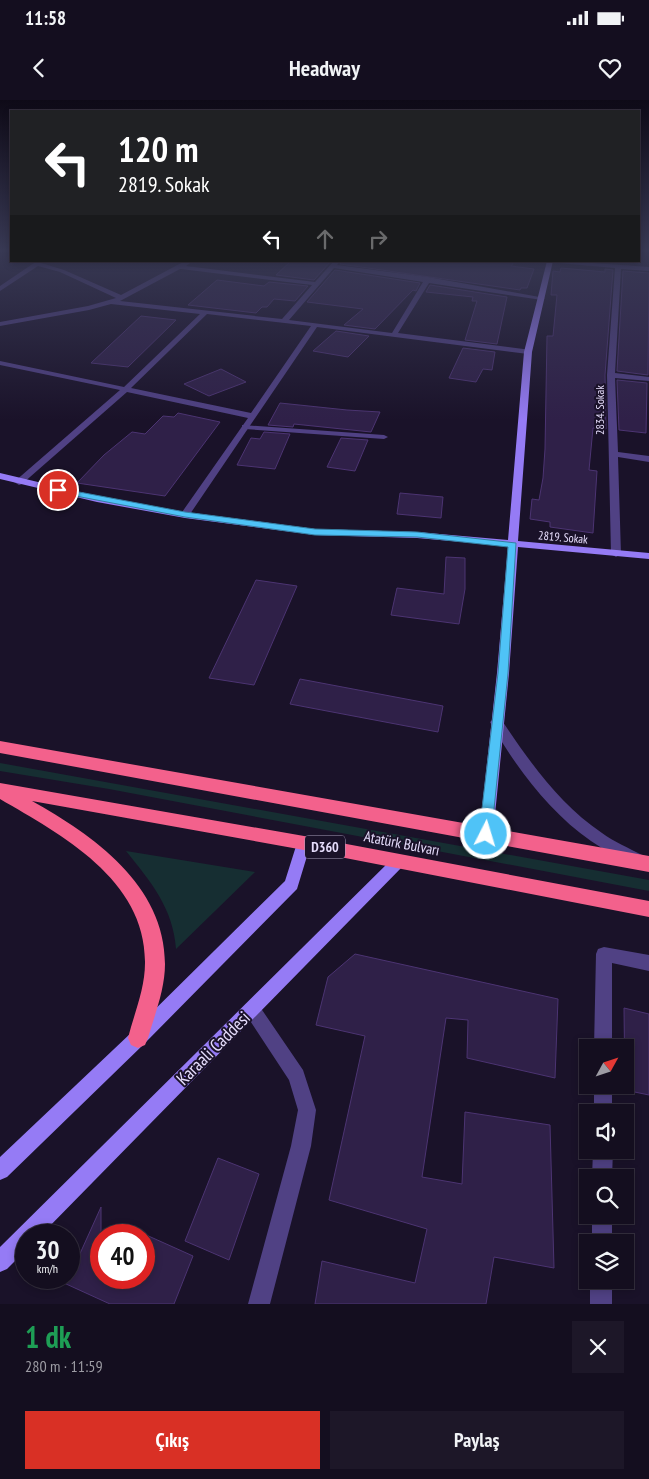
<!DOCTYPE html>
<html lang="tr">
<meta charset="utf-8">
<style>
body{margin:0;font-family:"PT Sans Narrow",sans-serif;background:#1d1728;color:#f1f3f6;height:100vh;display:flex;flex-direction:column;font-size:19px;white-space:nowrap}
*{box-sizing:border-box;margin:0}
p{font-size:16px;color:#9d9ca4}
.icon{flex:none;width:28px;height:28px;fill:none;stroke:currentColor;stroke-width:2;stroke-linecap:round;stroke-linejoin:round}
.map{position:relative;height:1204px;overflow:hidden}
.side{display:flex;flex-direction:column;background:#140e1f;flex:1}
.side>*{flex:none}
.banner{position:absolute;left:10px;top:10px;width:630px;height:152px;border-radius:0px;box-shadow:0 2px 8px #0003,0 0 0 1px #332e3d;background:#202124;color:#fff;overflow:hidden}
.needle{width:32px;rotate:50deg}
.tools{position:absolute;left:579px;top:939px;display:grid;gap:10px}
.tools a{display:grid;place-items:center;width:55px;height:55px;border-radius:0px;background:#140e1f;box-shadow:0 2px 8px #0003,0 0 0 1px #332e3d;font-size:25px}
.speed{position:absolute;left:15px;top:1124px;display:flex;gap:10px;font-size:25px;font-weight:700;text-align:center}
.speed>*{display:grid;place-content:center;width:65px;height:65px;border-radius:50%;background:#140e1f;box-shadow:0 2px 8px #0003,0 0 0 1px #332e3d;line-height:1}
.speed small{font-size:12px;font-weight:400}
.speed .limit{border:8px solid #d22;background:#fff;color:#111}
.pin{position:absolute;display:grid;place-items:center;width:42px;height:42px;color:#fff;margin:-21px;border:2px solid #fff;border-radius:50%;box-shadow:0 1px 5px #0007}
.me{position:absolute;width:55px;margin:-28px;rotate:5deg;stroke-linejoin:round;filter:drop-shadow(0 0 4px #0008)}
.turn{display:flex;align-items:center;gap:18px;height:105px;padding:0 25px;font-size:22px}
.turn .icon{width:65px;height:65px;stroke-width:2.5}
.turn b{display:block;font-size:35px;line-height:42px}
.lanes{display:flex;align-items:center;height:48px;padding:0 25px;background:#0003;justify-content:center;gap:25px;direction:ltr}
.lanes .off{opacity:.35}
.round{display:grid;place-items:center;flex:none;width:52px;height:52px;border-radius:0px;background:#1d1728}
.head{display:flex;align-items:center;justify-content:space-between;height:85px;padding:0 25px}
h1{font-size:30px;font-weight:700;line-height:38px;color:#1e9e55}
.cta{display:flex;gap:10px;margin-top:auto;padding:10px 25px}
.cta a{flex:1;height:58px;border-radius:0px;background:#d93025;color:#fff;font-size:20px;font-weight:700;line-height:58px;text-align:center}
.cta a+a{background:#1d1728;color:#f1f3f6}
.status{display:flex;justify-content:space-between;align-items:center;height:35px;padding:0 25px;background:#140e1f;direction:ltr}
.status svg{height:14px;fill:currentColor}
header{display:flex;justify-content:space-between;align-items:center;height:65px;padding:0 25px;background:#140e1f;font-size:22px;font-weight:700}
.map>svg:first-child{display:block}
</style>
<div class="status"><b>11:58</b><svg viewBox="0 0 49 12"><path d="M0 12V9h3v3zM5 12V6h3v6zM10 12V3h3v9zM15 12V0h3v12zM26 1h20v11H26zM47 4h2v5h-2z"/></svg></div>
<header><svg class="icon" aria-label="back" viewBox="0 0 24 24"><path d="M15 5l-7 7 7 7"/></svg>Headway<svg class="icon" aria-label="heart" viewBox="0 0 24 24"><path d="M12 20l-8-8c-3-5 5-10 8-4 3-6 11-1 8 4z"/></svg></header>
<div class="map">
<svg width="649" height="1204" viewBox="0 0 649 1204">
<rect width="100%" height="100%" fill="#1a1229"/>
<path fill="#162e32" d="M0 663 649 780V791L109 689 0 671Z
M126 751 255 772 176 849C173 808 151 782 126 751Z"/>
<path fill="#2f2048" stroke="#4c3472" d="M291 161H331L314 180 276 175Z
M342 161H515L511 166 534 169 527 188H521L520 190 340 164Z
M561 168 605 172V169L613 170 605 275 606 329 593 328 589 370 597 371 593 433 550 427V422L530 419 532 399 539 400 543 378 545 349 547 236H553L557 195H551L553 171 560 172Z
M335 170 420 183 416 191 413 190 375 229 344 225 363 209 307 202Z
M623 171 649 173 648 275 617 271Z
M217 180 264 186 269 182 308 186 295 201 274 199 267 207H262L256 213 188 205Z
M430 185 507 197 497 244 465 240 477 201H472L473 197 426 192Z
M141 216 176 220 128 267 91 263Z
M336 231 369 236 348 257 313 251Z
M463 248 495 252 492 270 483 269 476 282 449 278Z
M221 269 246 282 209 296 184 284Z
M617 280 647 283 646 333 619 330Z
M280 303 347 310 380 312 371 332 294 324 293 327 268 325Z
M178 313 220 322 165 396 77 383 104 355 132 332 145 334 163 316 174 317Z
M264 332 290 334 275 369 237 365 251 338 260 339Z
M341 338 368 340 355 371 327 367Z
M400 393 443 397 441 418 397 414Z
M446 457 465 458V489L459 524 391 515 397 488 444 494Z
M256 480 297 486 254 585 209 578Z
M300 579 443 606 438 632 290 604Z
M355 854 558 899 555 978 467 958 468 920 446 918 422 1077 462 1084 465 1012 550 1025 554 1168 494 1157 486 1204H315L322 1161 415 1183 427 1129 329 1100 365 936 316 925 328 877Z
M624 908 649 914V995L625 990Z
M218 1058 259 1074 229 1160 185 1141Z
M101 1107V1178H144V1134L193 1156 174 1204H110L53 1178H69Z"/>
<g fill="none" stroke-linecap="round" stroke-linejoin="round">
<path fill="#504184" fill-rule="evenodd" d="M242 325 384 335 388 337 384 339 245 329H242Z"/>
<path fill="#504184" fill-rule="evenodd" d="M37 161H44L41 163 64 170 121 195 185 161H193L186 166 315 182 334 161H340L337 165 428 177 545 198 542 200 429 183 398 233 531 250V254H528L317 227 188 417 185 418 180 415 248 318 127 292 22 384 19 385 14 382 120 290 0 265V261L124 287 200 214 111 204 89 210 0 226V222L88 206 116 198 60 172 38 166 0 191V186ZM334 168 423 182 392 233 289 220ZM180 169H181L312 185 282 219 120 201ZM207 214 311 226 251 313 131 288Z
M565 161 649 167V171L621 169 615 273 649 277V281L615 278 618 352 649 356V362L618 357 621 454 616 457 611 454 607 275 615 168 547 162Z
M496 617 501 619C529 661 559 704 602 733 614 742 629 748 642 755L644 759 642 763 637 765 632 763C618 757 604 750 591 741 549 712 515 666 490 622Z
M604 847 649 855V871L612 863V948H594L596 854 598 849Z
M252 902 258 904 303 970 316 1010 311 1046 270 1204H248L291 1046 298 1010 289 980 243 910 246 904Z
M594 985H612V1012H594Z
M593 1050H613L612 1078H592Z
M592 1115H612V1142H592Z
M590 1180H612V1204H590Z"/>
<path fill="#957bf5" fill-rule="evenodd" d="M547 161H553L532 252 518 441 649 453V459L518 447 509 573 493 735 491 739 486 741 481 739 479 735 497 573 508 446 417 438 315 435 185 418 97 402 0 379V373L97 396 185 412 315 429 417 432 508 440 524 252Z
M304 737 309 739 311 743 297 789 144 944 7 1077 0 1080V1057L132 932 285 781 297 743 299 739Z
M399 755 404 757 406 761 404 765 41 1135H26V1150L7 1169 0 1172V1147L394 757Z"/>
<path fill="#f3618c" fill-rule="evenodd" d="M0 641 649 756V772L0 653Z
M0 683 304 736 649 801V817L304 750 32 701C93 735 165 785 165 864 165 889 155 914 148 938L145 945 138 948 131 945 128 938C134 914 145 889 145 863 146 780 62 735 0 699Z"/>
</g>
<linearGradient id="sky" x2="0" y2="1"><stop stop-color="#0e0a17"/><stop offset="0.47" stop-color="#383954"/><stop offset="1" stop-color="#383954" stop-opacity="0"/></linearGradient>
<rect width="649" height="320" fill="url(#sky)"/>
<path fill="#4fc3f7" stroke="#337fa1" d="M58 388 185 412 315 429 417 432 516 443 508 573 491 738H481L479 734 498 573 508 447 417 437 315 435 185 417 55 392 54 390Z"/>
<g text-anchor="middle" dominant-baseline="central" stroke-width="4" stroke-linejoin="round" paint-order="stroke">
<g font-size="12" fill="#e6ddfc" stroke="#1a1229">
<text transform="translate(599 310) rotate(-90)">2834. Sokak</text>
<text transform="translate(563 437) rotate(5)">2819. Sokak</text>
</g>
<rect fill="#1a1229" stroke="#a9a0bd" stroke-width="1" x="305" y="735.5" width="40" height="23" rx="4"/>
<g font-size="14" font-weight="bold" fill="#e6ddfc">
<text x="325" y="747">D360</text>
</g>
<g font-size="15" fill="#e6ddfc" stroke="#1a1229">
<text transform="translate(402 743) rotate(11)">Atatürk Bulvarı</text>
</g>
<g font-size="18" fill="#e6ddfc" stroke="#1a1229">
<text transform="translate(213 948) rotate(-45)">Karaali Caddesi</text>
</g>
</g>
</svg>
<div class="tools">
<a><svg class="needle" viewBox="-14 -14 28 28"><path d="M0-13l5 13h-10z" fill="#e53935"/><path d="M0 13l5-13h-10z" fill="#9d9ca4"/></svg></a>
<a><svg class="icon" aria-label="sound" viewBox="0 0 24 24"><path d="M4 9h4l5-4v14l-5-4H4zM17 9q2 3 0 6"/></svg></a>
<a><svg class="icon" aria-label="search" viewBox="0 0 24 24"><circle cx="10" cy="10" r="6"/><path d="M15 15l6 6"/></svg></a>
<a><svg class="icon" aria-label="layers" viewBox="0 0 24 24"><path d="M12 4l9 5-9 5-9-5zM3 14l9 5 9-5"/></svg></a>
</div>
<div class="speed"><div>30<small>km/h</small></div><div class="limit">40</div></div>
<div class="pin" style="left:58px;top:390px;background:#d93025"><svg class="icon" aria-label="arrive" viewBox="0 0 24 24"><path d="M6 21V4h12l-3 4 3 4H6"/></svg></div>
<svg class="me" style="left:486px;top:734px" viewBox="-20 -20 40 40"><circle r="17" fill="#4fc3f7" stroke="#fff" stroke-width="3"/><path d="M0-11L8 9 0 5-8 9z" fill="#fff"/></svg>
<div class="banner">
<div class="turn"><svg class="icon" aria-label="left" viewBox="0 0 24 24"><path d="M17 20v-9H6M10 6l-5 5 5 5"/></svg><div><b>120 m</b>2819. Sokak</div></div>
<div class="lanes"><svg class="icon" aria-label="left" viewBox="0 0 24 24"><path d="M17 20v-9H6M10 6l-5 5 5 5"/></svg><svg class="icon off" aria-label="ahead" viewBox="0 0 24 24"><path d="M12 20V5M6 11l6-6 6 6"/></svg><svg class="icon off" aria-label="right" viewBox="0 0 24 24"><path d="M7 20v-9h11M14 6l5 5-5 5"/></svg></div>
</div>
</div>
<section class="side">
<div class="head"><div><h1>1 dk</h1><p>280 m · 11:59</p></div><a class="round"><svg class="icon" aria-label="close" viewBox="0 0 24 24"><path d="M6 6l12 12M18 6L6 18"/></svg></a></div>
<div class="cta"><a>Çıkış</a><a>Paylaş</a></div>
</section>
